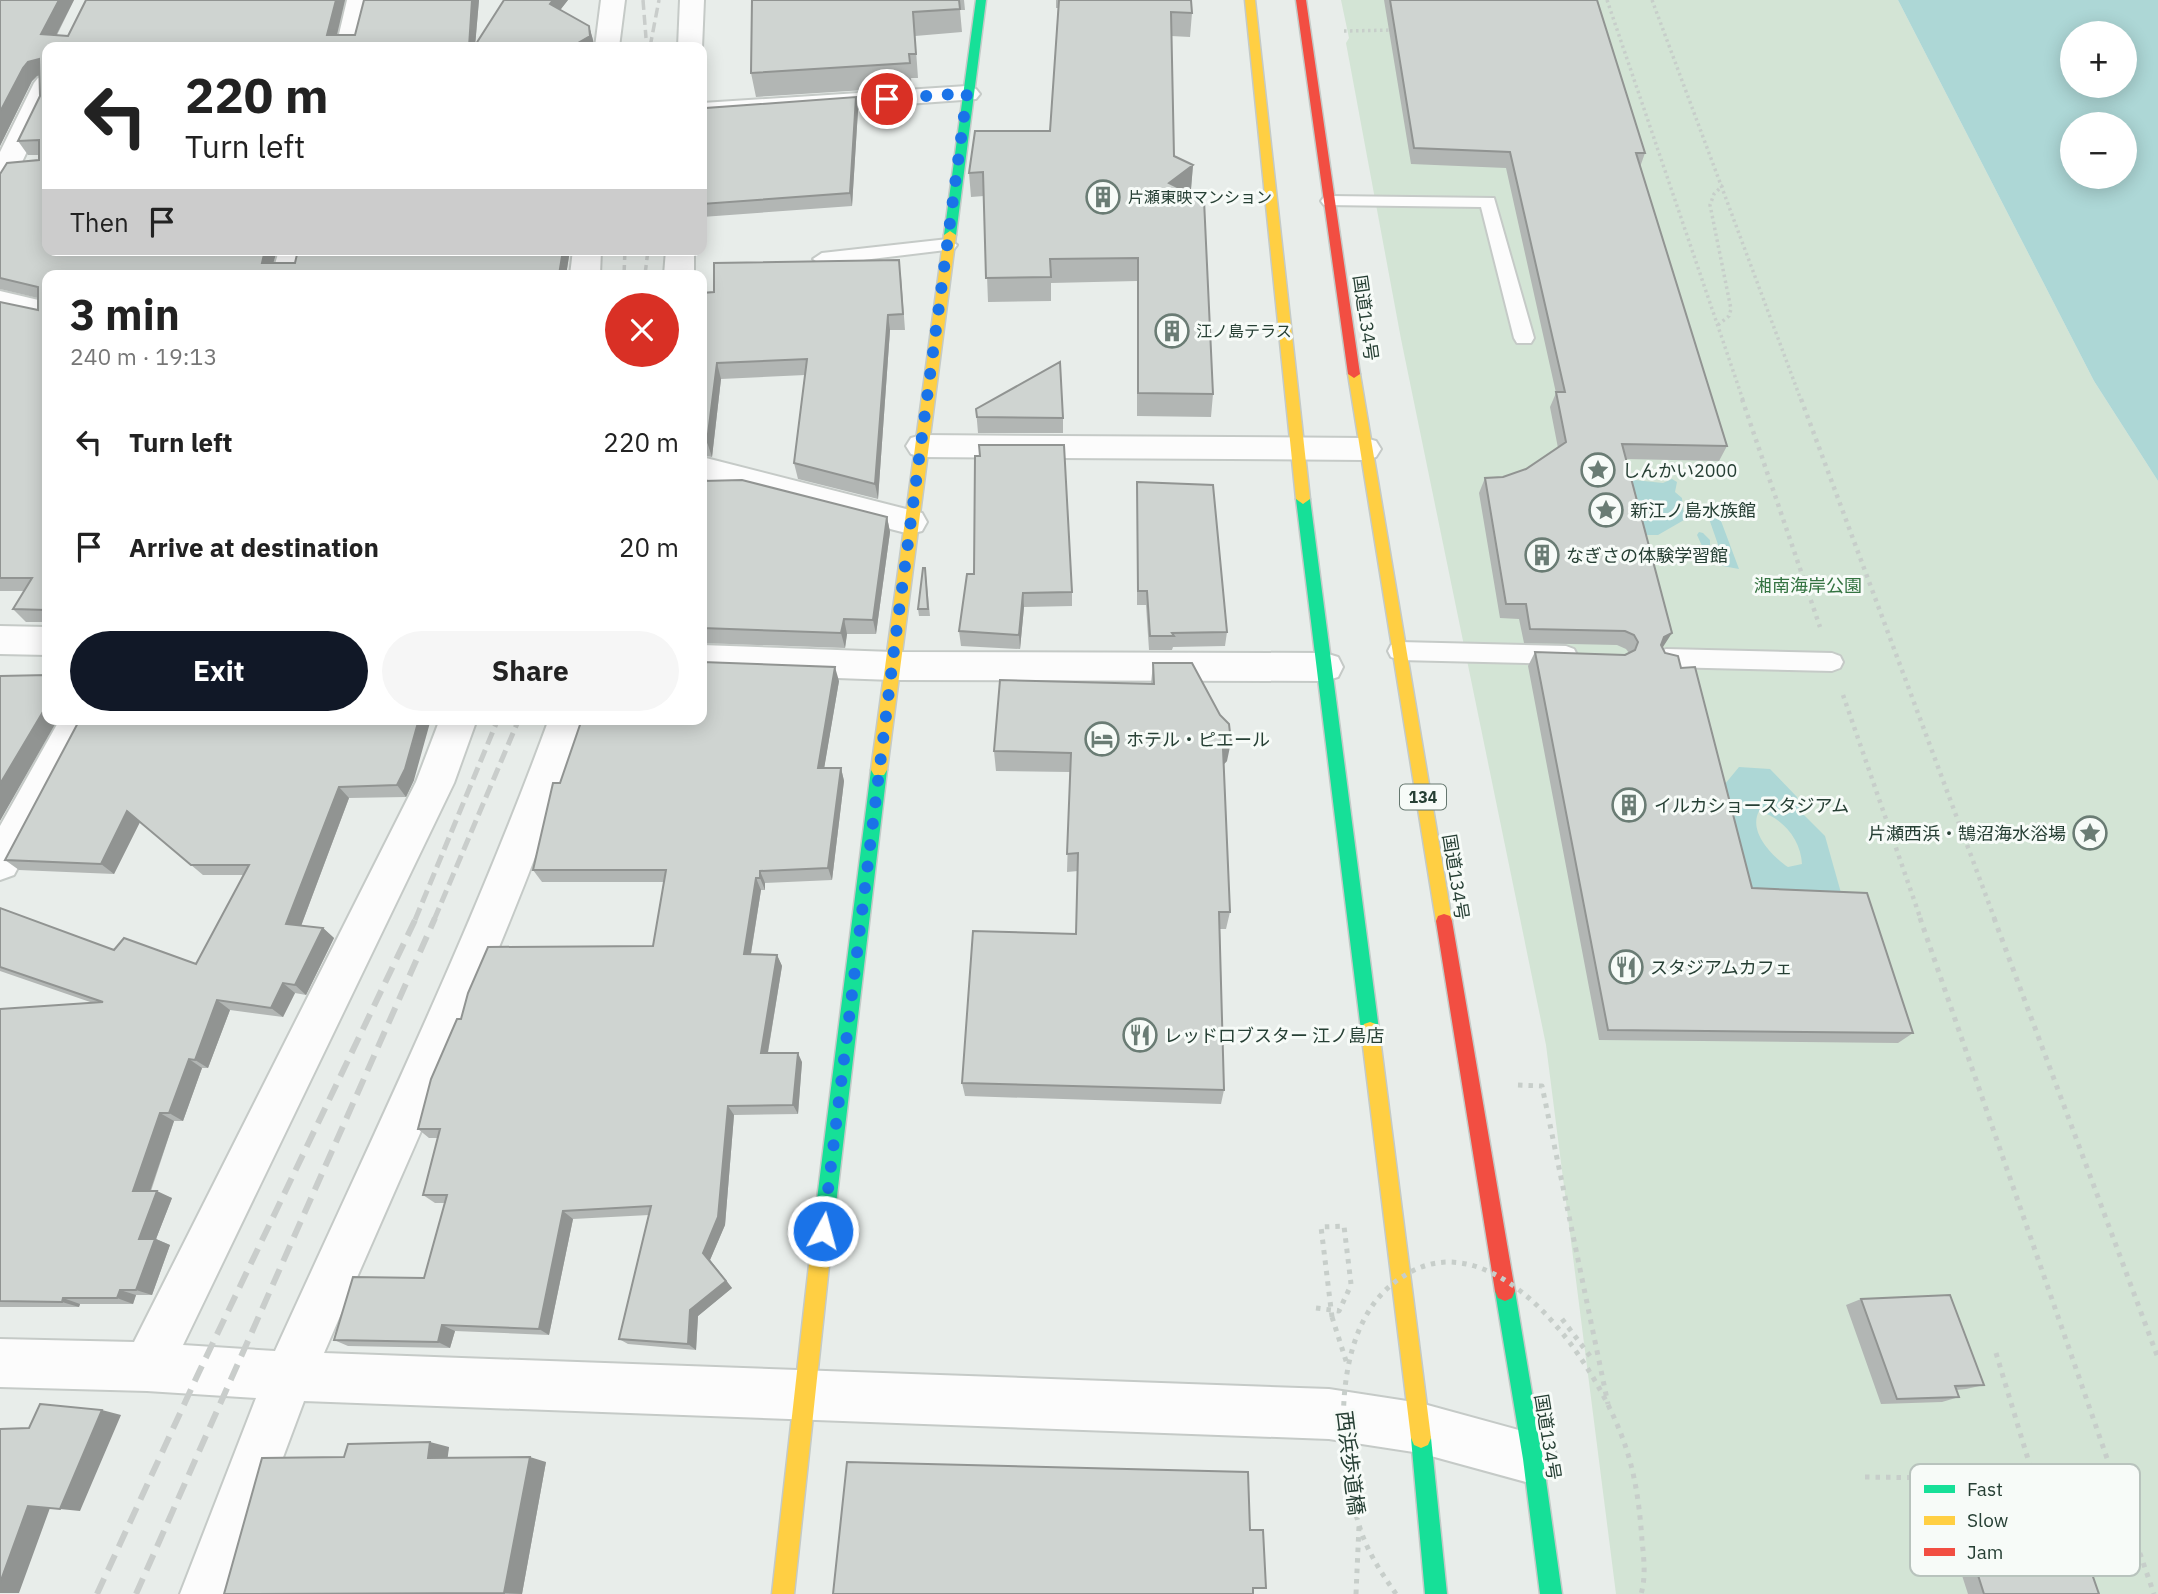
<!DOCTYPE html>
<meta charset="utf-8">
<style>
body{margin:0;font-family:"IBM Plex Sans","Noto Sans JP",sans-serif;background:#f6f6f6;color:#222;height:100vh;display:flex;flex-direction:column;font-size:26px;white-space:nowrap}
*{box-sizing:border-box;margin:0}
p{font-size:23px;color:#767676}
.icon{flex:none;width:38px;height:38px;fill:none;stroke:currentColor;stroke-width:2;stroke-linecap:round;stroke-linejoin:round}
.map{position:relative;flex:1;overflow:hidden}
.panel{position:absolute;left:42px;top:270px;width:665px;height:455px;display:flex;flex-direction:column;background:#fff;border-radius:14px;box-shadow:0 4px 18px #0003}
.panel>*{flex:none}
.guide{position:absolute;left:42px;top:42px;width:665px;height:214px;border-radius:14px;box-shadow:0 4px 18px #0003;background:#fff;color:#222;overflow:hidden}
.controls{position:absolute;left:2060px;top:21px;display:grid;gap:14px}
.controls a{display:grid;place-items:center;width:77px;height:77px;border-radius:50%;background:#fff;box-shadow:0 4px 18px #0003;font-size:35px}
.pin{position:absolute;display:grid;place-items:center;width:60px;height:60px;color:#fff;margin:-30px;border:4px solid #fff;border-radius:50%;box-shadow:0 2px 7px #0007}
.me{position:absolute;width:77px;margin:-38px;rotate:7deg;stroke-linejoin:round;filter:drop-shadow(0 0 5px #0008)}
.turn{display:flex;align-items:center;gap:24px;height:147px;padding:0 28px;font-size:32px}
.turn .icon{width:91px;height:91px;stroke-width:2.5}
.turn b{display:block;font-size:49px;line-height:60px}
.then{display:flex;align-items:center;height:66px;padding:0 28px;background:#0003;gap:14px;font-size:26px}
.round{display:grid;place-items:center;flex:none;width:74px;height:74px;border-radius:37px;background:#f6f6f6}
.summary{display:flex;align-items:center;justify-content:space-between;height:119px;padding:0 28px}
h1{font-size:42px;font-weight:700;line-height:52px}
.primary-button{display:flex;gap:14px;margin-top:auto;padding:14px 28px}
.primary-button a{flex:1;height:80px;border-radius:42px;background:#111827;color:#fff;font-size:28px;font-weight:700;line-height:80px;text-align:center}
.primary-button a+a{background:#f6f6f6;color:#222}
ul{padding:0;list-style:none}
li{display:flex;align-items:center;gap:21px;height:105px;padding:0 28px}
li div{flex:1}
li b{display:block;font-size:26px}
li em{font-style:normal}
.map>svg:first-child{display:block}
</style>
<div class="map">
<svg width="2158" height="1594" viewBox="0 0 2158 1594">
<rect width="100%" height="100%" fill="#e8edea"/>
<path fill="#d3e4d5" d="M1341 0H1898L2094 381 2158 481V1594H1616L1546 1045 1401 339 1346 43 1349 38Z"/>
<path fill="#add7d6" fill-rule="evenodd" d="M1898 0H2158V481L2094 381ZM2124 33V86H2072V33ZM2072 124H2124V177H2072Z
M1625 479 1663 483 1672 479 1677 482 1675 492 1682 498 1684 520 1658 535H1640Z
M1706 510 1716 514 1721 521 1739 569 1717 565 1699 556V550L1703 548 1697 535 1699 532 1703 533 1710 540V554L1719 558 1722 556Z
M1739 767 1770 769 1797 797 1802 813 1825 836 1843 900 1750 904 1720 790ZM1759 811C1783 818 1801 840 1802 864L1788 867C1772 856 1748 832 1759 811Z"/>
<g fill="none" stroke-linecap="round" stroke-linejoin="round">
<defs>
<path id="lane" d="M1330 196 1494 198 1534 338 1531 343H1517L1514 338 1481 207 1324 205 1321 201 1324 197Z
M948 239 957 245 954 249 822 265 813 259 822 253Z
M1399 642 1566 646 1574 649 1577 655 1574 661 1566 664 1399 660 1391 657 1388 651 1391 645Z
M1666 649 1832 653 1840 656 1843 662 1840 668 1832 671 1666 667 1658 664 1655 658 1658 652Z"/>
<path id="street" d="M347 0H371L360 47H336Z
M601 0H625L619 47H595Z
M680 0H704L702 48 678 47Z
M47 75V109L14 179 10 185 0 187V152L34 83 38 78Z
M967 86 976 89 980 94 976 99 702 119V103Z
M279 250H307L301 275H272Z
M573 250H601L600 275H570Z
M666 250H694V275H664Z
M0 291 47 302V322L0 311Z
M922 435 1365 438 1376 441 1381 449 1376 457 1365 460 922 457 911 454 906 446 911 438Z
M702 457 910 510 922 513 927 522 922 531 910 534 702 481Z
M0 626 47 627V655L0 654Z
M702 645 892 652 1325 653 1338 657 1343 667 1338 677 1325 681 892 680 702 673Z
M60 719H97L14 875 0 880V826Z
M440 719H477L454 783 183 1345 275 1351C370 1142 470 935 549 719H586C511 935 415 1143 324 1353L1329 1389 1420 1403 1533 1434 1551 1441 1558 1459 1551 1477 1533 1484 1420 1453 1329 1439 304 1401 232 1594H180L256 1398 147 1391 0 1387V1339L134 1342 416 782Z"/>
<path id="fast" d="M976 0H986L956 235 950 239 944 235Z
M1303 494 1310 499 1379 1030 1376 1036 1370 1038 1364 1036 1361 1030 1296 499Z
M879 763 884 765 887 770 831 1247 828 1254 821 1257 814 1254 811 1247 871 770 874 765Z
M1505 1281 1512 1284 1515 1291 1543 1459 1562 1594H1540L1523 1459 1495 1291 1498 1284Z
M1421 1428 1428 1431 1431 1438 1447 1594H1425L1411 1438 1414 1431Z"/>
<path id="slow" d="M1245 0H1255L1310 499 1303 504 1296 499Z
M950 231 956 235 887 770 884 775H874L871 770 944 235Z
M1354 370 1360 374 1452 921 1450 926 1444 928 1438 926 1436 921 1348 374Z
M1370 1022 1376 1024 1379 1030 1431 1438 1428 1445 1421 1448 1414 1445 1411 1438 1361 1030 1364 1024Z
M821 1237 828 1240 831 1247 794 1594H772L811 1247 814 1240Z"/>
<path id="jam" d="M1296 0H1306L1360 374 1354 378 1348 374Z
M1444 914 1450 916 1452 921 1515 1291 1512 1298 1505 1301 1498 1298 1495 1291 1436 921 1438 916Z"/>
</defs>
<use href="#lane" stroke="#c5cac7" stroke-width="4"/>
<use href="#street" stroke="#c5cac7" stroke-width="4"/>
<use href="#fast" stroke="#c4cac7" stroke-width="3"/>
<use href="#slow" stroke="#c4cac7" stroke-width="3"/>
<use href="#jam" stroke="#c4cac7" stroke-width="3"/>
<path stroke="#c7ceca" stroke-width="3.5" stroke-dasharray="2.5 3.5" stroke-linecap="butt" d="M1607 0 1743 400
M1652 0 1801 400
M1344 31 1394 30
M1718 325 1729 316 1731 309 1710 205 1714 194 1723 185"/>
<path stroke="#c7ceca" stroke-width="4.5" stroke-dasharray="3.5 5" stroke-linecap="butt" d="M1742 399 1820 627
M1801 399 1995 920
M1843 695 1921 920"/>
<path stroke="#c7ceca" stroke-width="5" stroke-dasharray="4.5 6" stroke-linecap="butt" d="M1920 918 2154 1594
M1994 918 2158 1358
M1518 1085 1542 1086 1608 1404
M1316 1308 1339 1311 1351 1285
M1332 1317 1347 1364
M1562 1319 1590 1356
M1996 1353 2034 1479
M1865 1477 2115 1480
M1356 1594 1359 1526"/>
<use href="#lane" fill="#fcfcfc" fill-rule="evenodd"/>
<use href="#street" fill="#fcfcfc" fill-rule="evenodd"/>
<use href="#fast" fill="#16e098" fill-rule="evenodd"/>
<use href="#slow" fill="#ffcf43" fill-rule="evenodd"/>
<use href="#jam" fill="#f24e42" fill-rule="evenodd"/>
<path stroke="#c9cdcb" stroke-width="3.5" stroke-dasharray="10 5" stroke-linecap="butt" d="M643 0 646 38
M650 47 659 0
M624 275 625 250
M645 275 648 250"/>
<path stroke="#c9cdcb" stroke-width="5" stroke-dasharray="13 6" stroke-linecap="butt" d="M415 920 498 719
M434 920 519 719"/>
<path stroke="#c9cdcb" stroke-width="6" stroke-dasharray="17 9" stroke-linecap="butt" d="M97 1594 199 1372 416 918
M136 1594 435 918"/>
<path stroke="#c7ceca" stroke-width="5" stroke-dasharray="4.5 6" stroke-linecap="butt" d="M1332 1317 1321 1227 1344 1226 1351 1284
M1396 1594C1383 1575 1370 1556 1362 1534 1337 1463 1328 1332 1395 1282 1411 1270 1428 1262 1449 1262 1530 1263 1604 1380 1626 1448 1636 1478 1640 1510 1642 1541 1644 1559 1646 1577 1641 1594"/>
</g>
<path fill="#b2b6b4" d="M0 0H74L57 35 68 36 86 0H345L337 35H355L364 0H479L475 45 504 0H568L560 10 589 26 593 40 594 47H47V250H277L273 263H295L298 250H570L566 275H47V622H26L13 609 24 591H0V302L38 310V298L0 289V174L7 163 39 160V155H28L18 141 40 96V75L37 76 32 81 0 146Z
M752 0H964L965 10H960L962 32 915 36 918 78H911L912 87 756 97 751 73Z
M1056 0H1191L1192 13 1190 37 1171 36 1174 156 1193 165 1191 189 1187 192 1213 394 1211 417 1137 416V281L1051 283V301L988 302 984 196 971 197 969 173 1050 131 1058 8H1056Z
M1384 0H1597L1645 153 1640 167 1727 446 1719 461 1626 459 1663 647 1662 648 1665 653 1681 668 1752 888 1913 1033 1898 1043 1599 1040 1528 666 1535 652 1625 655 1629 653 1626 649 1617 645 1524 643 1519 619 1500 618 1479 493 1485 478 1503 477 1526 469 1558 448 1550 407 1556 393 1506 168 1411 164Z
M858 110 852 206 702 217V158Z
M901 276 905 330H890L878 499 798 479 794 463 805 375 721 379 712 457 702 455V293Z
M976 409 1063 418V433H978Z
M702 469 707 481 887 517 890 532 876 634H847L845 648 702 643Z
M1137 482 1227 632 1225 646 1173 647 1172 650H1149L1146 605H1137Z
M967 574 1072 592V606L1024 607 1020 649 961 646 959 631Z
M926 575 930 616H919L918 609Z
M1153 663 1227 761 1224 764 1230 912 1226 929H1220L1224 1090 1221 1104 965 1096 962 1083 1076 934 1078 871 1067 872 1070 772 996 771 994 751 1151 684Z
M839 681 824 768H841L844 781 832 880 765 883V890H761L751 954 777 955 782 966 768 1053 802 1062 798 1114 734 1115 725 1225 710 1260 732 1288 698 1316 696 1350 628 1344 619 1339 649 1215 573 1219 549 1335 455 1331 450 1348 348 1346 334 1340 424 1278 445 1203H435L423 1195 438 1138H429L418 1129 461 1019 653 946 664 882H542L533 870 560 783Z
M80 719 414 780 406 797 349 798 301 926 323 928 334 938 306 995 295 993 283 1017 230 1010 208 1068H202L183 1121H174L151 1191 172 1198 156 1239 170 1245 152 1295H136L133 1304H80L79 1307H0V1009L93 1003 0 971V908L114 950 196 964 244 875H203L140 822 114 874 19 870 5 860Z
M1861 1299 1984 1385 1966 1389 1956 1390 1959 1397 1942 1402 1881 1404 1846 1305Z
M449 1447 447 1457 546 1462 522 1594H224L344 1457Z
M1964 1531 2099 1594H1968L1948 1532Z"/>
<path fill="#919492" d="M59 0H74L50 47 41 34Z
M336 0H345L334 47 327 35Z
M472 0H479L475 47H469Z
M553 0H568L554 18 550 4Z
M589 26 593 40 594 47H571Z
M39 59 47 73 37 76 32 81 0 146V112L23 68 28 62Z
M856 97 858 110 852 206 850 193Z
M1193 165 1191 189 1167 207 1169 183Z
M265 250H277L270 275 262 263Z
M563 250H570L566 275H559Z
M888 315 890 330 878 499 875 484Z
M717 363 721 379 712 457 707 442Z
M704 470 709 485 703 481Z
M887 517 890 532 876 634 873 620Z
M1023 593 1024 607 1020 649 1019 635Z
M844 619 847 634 845 648 841 633Z
M1672 633 1663 647 1656 651 1664 637Z
M835 667 839 681 822 781 818 768Z
M47 705V719H58L0 821V784Z
M419 719H431L414 780 406 797 397 785Z
M1231 742 1227 761 1220 768 1223 749Z
M841 768 844 781 832 880 828 868Z
M339 787 349 798 298 934 286 924Z
M127 811 140 822 114 874 101 864Z
M760 871 765 883V890L760 878Z
M756 878 761 890 749 965 744 954Z
M323 928 334 938 306 995 295 985Z
M777 955 782 966 766 1063 761 1053Z
M283 983 295 993 283 1017 271 1008Z
M217 1000 230 1010 208 1068 195 1060Z
M798 1053 802 1062 798 1114 793 1105Z
M189 1059 202 1068 183 1121 169 1113Z
M728 1106 734 1115 725 1225 710 1260 732 1288 698 1316 696 1350 688 1344 690 1310 703 1253Z
M160 1113 174 1121 148 1197 133 1191Z
M157 1191 172 1198 156 1239 170 1245 152 1295 136 1290 139 1239Z
M563 1211 573 1219 549 1335 539 1329Z
M120 1290 136 1295 133 1304 117 1298Z
M63 1298 80 1304 79 1307 62 1302Z
M442 1325 455 1331 450 1348 438 1342Z
M102 1410 121 1415 80 1511 60 1509Z
M430 1442 449 1447 447 1463 428 1458Z
M530 1457 546 1462 522 1594 504 1593Z
M28 1506 50 1508 19 1593H0V1583Z"/>
<path fill="#cfd4d1" stroke="#919492" stroke-width="2" d="M0 0H59L41 34 68 36 86 0H336L327 35H355L364 0H472L469 47H47V250H265L262 263H295L298 250H563L559 275H47V610L13 609 32 578H0V302L38 310V287L0 278V174L7 163 39 160V140L18 141 40 96 39 59 28 62 23 68 0 112Z
M504 0H553L550 4 589 26 590 36 571 47H474Z
M752 0H959L960 9 913 12 916 54H909L910 63 751 73Z
M1059 0H1191L1192 13 1171 12 1174 156 1193 165 1169 183 1204 200 1213 394 1138 393V258L1050 259 1051 277 986 278 983 172 969 173 975 131H1050Z
M1390 0H1597L1645 153H1636L1727 446 1622 444 1672 633 1664 637 1661 645 1665 653 1678 656 1681 668 1695 667 1752 888 1867 893 1913 1033 1608 1030 1535 652 1625 655 1635 650 1638 642 1634 635 1625 631 1530 629 1526 604H1506L1485 478 1503 477 1526 469 1566 442 1556 392H1565L1510 152 1414 148Z
M856 97 850 193 702 204V158L706 108Z
M899 260 903 314 888 315 875 484 794 463 807 359 717 363 707 442 702 440V293L714 292V263Z
M1060 362 1063 418 977 417 976 409Z
M979 445H1064L1072 592 1023 593 1019 635 959 631 967 574H974L975 456H980Z
M702 469 704 470 703 481 742 480 887 517 873 620 844 619 841 633 702 628Z
M1137 482 1213 485 1227 632 1172 633 1174 636H1150L1147 591H1138Z
M923 568H925L928 609H918Z
M702 662 835 667 818 768H841L828 868 760 871V878H756L744 954 777 955 761 1053H798L793 1105 728 1106 718 1217 703 1253 726 1281 690 1310 688 1344 619 1339 651 1206 563 1211 539 1329 442 1325 438 1342 334 1340 353 1277 424 1278 447 1195H423L440 1129H418L431 1079 457 1019H461L468 993 488 947 653 946 666 870H533L553 783H560L582 719H702Z
M1153 663H1192L1220 715 1229 724 1231 742 1223 749 1230 912H1219L1224 1090 962 1083 973 931 1076 934 1078 853 1067 854 1071 753 994 751 1000 680 1154 684Z
M47 675V705L0 784V676Z
M80 719H419L405 769 397 785 339 787 286 924 323 928 295 985 283 983 271 1008 217 1000 195 1060 189 1059 169 1113H160L133 1191H157L139 1239H155L136 1290H120L117 1298H63L62 1302 0 1301V1009L103 1002 0 967V908L114 950 124 938 196 964 249 865H191L127 811 101 864 5 860Z
M1950 1295 1984 1385 1955 1386 1959 1397 1897 1399 1861 1299Z
M40 1404 102 1410 60 1509 28 1506 0 1583V1429L29 1428Z
M430 1442 428 1458 530 1457 504 1593 224 1594 262 1458 344 1457 348 1444Z
M847 1462 1248 1472 1250 1530H1263L1266 1588H1253V1594H833Z
M1964 1531H2077L2099 1594H1984Z"/>
<g fill="none" stroke-linecap="round" stroke-linejoin="round">
<path stroke="#1a73e8" stroke-width="12" stroke-dasharray="0 21.6" d="M823 1231 895 642 967 93 887 99"/>
</g>
<defs>
<symbol id="building-ring" viewBox="-11 -11 22 22"><circle r="9.5" fill="#f7fbf8" stroke="#6a7c74" stroke-width="1.5"/><path d="M-4-6H4V6H1V3H-1V6H-4ZM-2.5-4.3h1.7v1.8h-1.7ZM.8-4.3h1.7v1.8H.8ZM-2.5-1h1.7V.8h-1.7ZM.8-1h1.7V.8H.8Z" fill="#6a7c74"/></symbol>
<symbol id="sight-ring" viewBox="-11 -11 22 22"><circle r="9.5" fill="#f7fbf8" stroke="#6a7c74" stroke-width="1.5"/><path d="M0-6L1.8-2.2L6-1.7L2.9 1.2L3.7 5.4L0 3.3L-3.7 5.4L-2.9 1.2L-6-1.7L-1.8-2.2Z" fill="#6a7c74"/></symbol>
<symbol id="hotel-ring" viewBox="-11 -11 22 22"><circle r="9.5" fill="#f7fbf8" stroke="#6a7c74" stroke-width="1.5"/><path d="M-6-4.5h1.5V1H6V5H4.5V3h-9V5H-6ZM-4 0a1.8 1.8 0 1 1 3.6 0ZM.5 0V-2.5h3Q6-2.5 6 0Z" fill="#6a7c74"/></symbol>
<symbol id="restaurant-ring" viewBox="-11 -11 22 22"><circle r="9.5" fill="#f7fbf8" stroke="#6a7c74" stroke-width="1.5"/><path d="M-5-6h1v4h1v-4h1v4h1v-4h1v5L-1.5 .5V6h-2V.5L-5-1ZM5-6V6H3V1.5H1.5Q1.5-4 5-6Z" fill="#6a7c74"/></symbol>
</defs>
<g fill-rule="evenodd">
<use href="#building-ring" x="1084" y="178" width="38" height="38"/>
<use href="#building-ring" x="1153" y="312" width="38" height="38"/>
<use href="#sight-ring" x="1579" y="451" width="38" height="38"/>
<use href="#sight-ring" x="1587" y="491" width="38" height="38"/>
<use href="#building-ring" x="1523" y="536" width="38" height="38"/>
<use href="#hotel-ring" x="1083" y="720" width="38" height="38"/>
<use href="#building-ring" x="1610" y="786" width="38" height="38"/>
<use href="#sight-ring" x="2071" y="814" width="38" height="38"/>
<use href="#restaurant-ring" x="1607" y="948" width="38" height="38"/>
<use href="#restaurant-ring" x="1121" y="1016" width="38" height="38"/>
</g>
<g text-anchor="middle" dominant-baseline="central" stroke-width="6" stroke-linejoin="round" paint-order="stroke">
<g font-size="16" fill="#263f34" stroke="#f7fbf8" text-anchor="start">
<text x="1128" y="197">片瀬東映マンション</text>
<text x="1196" y="331">江ノ島テラス</text>
</g>
<rect fill="#f7fbf8" stroke="#65776f" stroke-width="2" x="1400" y="784.5" width="46" height="25" rx="5"/>
<g font-size="16" font-weight="bold" fill="#263f34">
<text x="1423" y="797">134</text>
</g>
<g font-size="18" fill="#263f34" stroke="#f7fbf8">
<text transform="translate(1366 318) rotate(82)">国道134号</text>
<text transform="translate(1456 877) rotate(81)">国道134号</text>
<text transform="translate(1548 1437) rotate(81)">国道134号</text>
</g>
<g font-size="18" fill="#263f34" stroke="#f7fbf8" text-anchor="start">
<text x="1622" y="470">しんかい2000</text>
<text x="1630" y="510">新江ノ島水族館</text>
<text x="1566" y="555">なぎさの体験学習館</text>
<text x="1126" y="739">ホテル・ピエール</text>
<text x="1654" y="805">イルカショースタジアム</text>
<text x="2066" y="833" text-anchor="end">片瀬西浜・鵠沼海水浴場</text>
<text x="1650" y="967">スタジアムカフェ</text>
<text x="1164" y="1035">レッドロブスター 江ノ島店</text>
</g>
<g font-size="18" fill="#347341" stroke="#f7fbf8">
<text x="1808" y="585">湘南海岸公園</text>
</g>
<g font-size="21" fill="#263f34" stroke="#f7fbf8">
<text transform="translate(1351 1463) rotate(83)">西浜歩道橋</text>
</g>
</g>
<rect x="1910" y="1464" width="230" height="112" rx="10" fill="#f7fbf8" stroke="#b8c3bd" stroke-width="2"/>
<rect x="1924" y="1485" width="31" height="8" fill="#16e098"/>
<rect x="1924" y="1516" width="31" height="9" fill="#ffcf43"/>
<rect x="1924" y="1548" width="31" height="8" fill="#f24e42"/>
<g font-size="19" fill="#263f34">
<text x="1967" y="1496">Fast</text>
<text x="1967" y="1527">Slow</text>
<text x="1967" y="1559">Jam</text>
</g>
</svg>
<div class="controls">
<a>+</a>
<a>−</a>
</div>
<div class="pin" style="left:887px;top:99px;background:#d93025"><svg class="icon" aria-label="arrive" viewBox="0 0 24 24"><path d="M6 21V4h12l-3 4 3 4H6"/></svg></div>
<svg class="me" style="left:823px;top:1231px" viewBox="-20 -20 40 40"><circle r="17" fill="#1a73e8" stroke="#fff" stroke-width="3"/><path d="M0-11L8 9 0 5-8 9z" fill="#fff"/></svg>
<div class="guide">
<div class="turn"><svg class="icon" aria-label="left" viewBox="0 0 24 24"><path d="M17 20v-9H6M10 6l-5 5 5 5"/></svg><div><b>220 m</b>Turn left</div></div>
<div class="then">Then<svg class="icon" aria-label="arrive" viewBox="0 0 24 24"><path d="M6 21V4h12l-3 4 3 4H6"/></svg></div>
</div>
<section class="panel">
<div class="summary"><div><h1>3 min</h1><p>240 m · 19:13</p></div><a class="round" style="background:#d93025;color:#fff"><svg class="icon" aria-label="close" viewBox="0 0 24 24"><path d="M6 6l12 12M18 6L6 18"/></svg></a></div>
<ul>
<li><svg class="icon" aria-label="left" viewBox="0 0 24 24"><path d="M17 20v-9H6M10 6l-5 5 5 5"/></svg><div><b>Turn left</b></div><em>220 m</em></li>
<li><svg class="icon" aria-label="arrive" viewBox="0 0 24 24"><path d="M6 21V4h12l-3 4 3 4H6"/></svg><div><b>Arrive at destination</b></div><em>20 m</em></li>
</ul>
<div class="primary-button"><a>Exit</a><a>Share</a></div>
</section>
</div>
